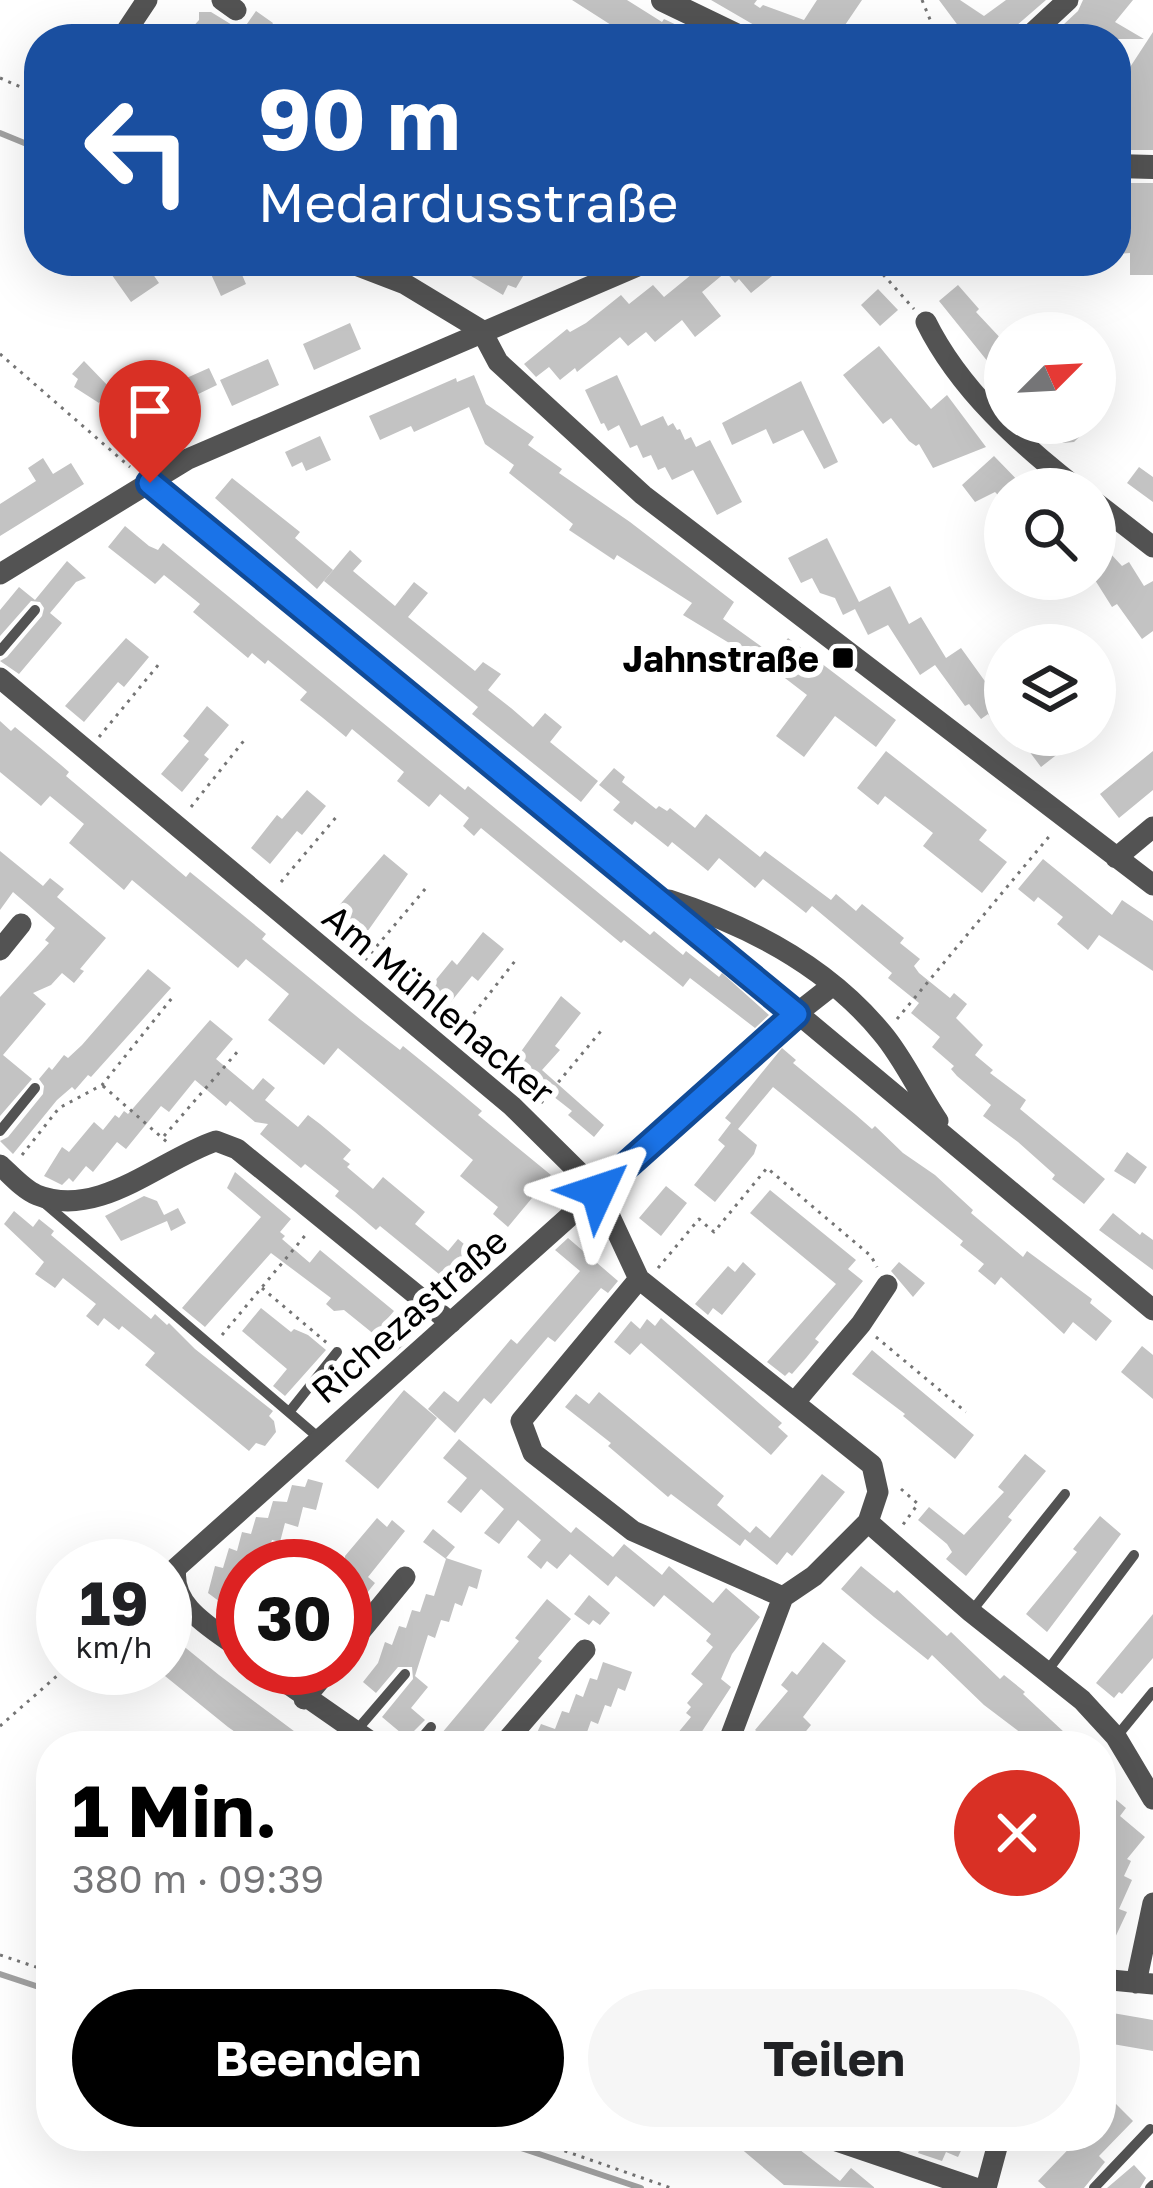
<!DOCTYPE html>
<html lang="de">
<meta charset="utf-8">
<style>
body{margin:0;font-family:"Golos Text",sans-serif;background:#f6f6f6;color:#202124;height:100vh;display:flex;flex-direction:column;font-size:45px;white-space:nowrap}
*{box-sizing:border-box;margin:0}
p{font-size:39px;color:#757577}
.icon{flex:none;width:66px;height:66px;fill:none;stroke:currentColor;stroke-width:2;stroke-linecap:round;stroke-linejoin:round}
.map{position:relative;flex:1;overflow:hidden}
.side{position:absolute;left:36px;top:1731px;width:1080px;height:420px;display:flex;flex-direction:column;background:#fff;border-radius:48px;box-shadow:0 12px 48px #0002}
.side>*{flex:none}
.guide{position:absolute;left:24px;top:24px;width:1107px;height:252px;border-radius:48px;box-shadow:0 12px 48px #0002;background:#1a4fa0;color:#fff;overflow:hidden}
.needle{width:78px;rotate:66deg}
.fabs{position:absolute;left:984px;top:312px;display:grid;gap:24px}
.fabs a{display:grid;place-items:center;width:132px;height:132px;border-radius:50%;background:#fff;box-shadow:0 12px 48px #0002;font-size:60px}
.speed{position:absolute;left:36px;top:1539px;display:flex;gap:24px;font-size:60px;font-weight:700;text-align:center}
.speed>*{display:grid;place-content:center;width:156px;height:156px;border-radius:50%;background:#fff;box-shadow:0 12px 48px #0002;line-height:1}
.speed small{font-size:30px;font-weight:400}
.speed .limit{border:18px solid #d22;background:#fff;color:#111}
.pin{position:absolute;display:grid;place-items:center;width:102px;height:102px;color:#fff;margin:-123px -51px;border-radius:50% 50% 50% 0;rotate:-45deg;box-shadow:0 0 12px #0007}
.pin .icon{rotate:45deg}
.me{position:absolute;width:132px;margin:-66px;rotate:48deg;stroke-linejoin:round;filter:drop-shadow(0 0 9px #0008)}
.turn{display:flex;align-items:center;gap:42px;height:252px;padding:0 36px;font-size:54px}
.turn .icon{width:156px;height:156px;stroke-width:2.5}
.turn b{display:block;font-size:84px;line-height:102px}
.round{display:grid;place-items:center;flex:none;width:126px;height:126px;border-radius:63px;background:#f6f6f6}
.overview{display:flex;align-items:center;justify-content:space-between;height:204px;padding:0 36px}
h1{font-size:72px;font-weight:700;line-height:90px;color:#000}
.button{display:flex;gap:24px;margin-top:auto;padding:24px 36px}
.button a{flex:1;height:138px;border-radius:72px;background:#000;color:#fff;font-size:48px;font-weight:700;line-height:138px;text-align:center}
.button a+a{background:#f6f6f6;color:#202124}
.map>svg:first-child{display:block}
</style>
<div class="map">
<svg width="1153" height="2188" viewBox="0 0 1153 2188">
<rect width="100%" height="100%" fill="#fff"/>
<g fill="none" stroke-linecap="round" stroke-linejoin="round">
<path stroke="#a1a1a1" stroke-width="6" d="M0 133 39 149
M0 1974 51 1991
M485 2136 641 2188"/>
</g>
<path fill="#c3c3c3" d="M572 0H627L662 22 664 19 706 39H633Z
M711 0H757L754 4 760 8 763 5 804 20 817 0H862L843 28 869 39H778Z
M939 0H960L984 16 1006 0H1046L1001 39H968Z
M1083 0H1133L1115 22 1144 39H1048L1078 11Z
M256 11 273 23 263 39H203L191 29 199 20V12H211L242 31Z
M1153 32V150H1116V78L1121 81Z
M1116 183H1153V275H1130V253L1116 254Z
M102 261H144L159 283 131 302Z
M205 261H236L246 284 221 296Z
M446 261H532L516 288 508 285 503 295Z
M708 261H767L777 272 751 293 739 279 735 283 726 272 702 292 721 316 695 337 682 320 655 342 646 332 628 346 620 337 577 372 575 368 560 380 549 367 536 377 524 364 567 329 570 332 586 323 621 295 629 304 653 285 664 297Z
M958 285 979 309 976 312 1005 343V383L939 301Z
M878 289 898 310 880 326 861 305Z
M350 323 361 349 314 370 303 344Z
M879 346 931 409 947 395 986 447 933 468 919 444 916 446 909 441 891 418 883 424 843 375Z
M268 359 279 385 232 406 220 380Z
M84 361 111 389 99 403 74 387 78 379 72 374Z
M209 368 217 385 190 398 182 380Z
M474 375 486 404 534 437 528 445 562 469 559 473 630 522 734 602 723 619 762 647 754 658 683 615 692 603 617 555 614 560 569 530 573 524 509 473 514 465 485 444 469 407 414 432 411 426 380 440 369 416 456 378 457 382Z
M617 375 641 426 663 416 668 426 673 423 677 430 680 429 685 440 691 437 696 447 710 440 742 502 717 515 693 470 672 480 665 467 658 470 651 455 643 458 637 445 630 448 619 425 608 431 604 423 601 424 585 390Z
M801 381 838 462 824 469 803 430 773 444 766 429 732 445 722 423Z
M183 396 194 422 148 443 136 417Z
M1042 423H1081V435L1074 442 1063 443Z
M320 436 331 460 306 471 302 462 292 467 285 452Z
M994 456 1026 489H1005V502L995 492 975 502 962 485Z
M43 458 53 474 71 463 84 484 0 536V504L36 481 28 468Z
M1139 467 1153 477V502L1127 483Z
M232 478 300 532 295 538 333 570 317 589 215 498Z
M125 526 149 546 158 550 163 543 465 790 468 786 650 935 654 931 683 955 686 951 719 977 722 973 769 1015 755 1028 690 978 683 987 624 940 621 943 481 828 474 836 463 826 469 818 440 794 429 807 397 781 404 772 352 729 346 737 323 718 300 700 307 692 268 660 265 664 252 653 248 658 193 612 200 604 164 575 155 584 108 547Z
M827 538 859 602 890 586 909 624 921 617 946 658 961 648 1005 709V738L988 714 981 719 969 704 965 706 935 665 920 675 888 625 868 635 855 609 843 615 835 598 820 593 812 578 801 583 788 558Z
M350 550 362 561 353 571 395 606 414 582 428 593 408 617 475 671 483 662 501 674 488 690 511 708 533 727 545 713 562 727 550 742 598 781 581 802 472 714 478 707 324 581Z
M1108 551 1122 566 1129 562 1144 586 1153 581V631L1142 639 1117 604 1112 607 1095 580V559Z
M67 561 86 578 76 582 50 613 62 623 19 674 0 661 7 657 42 616 44 608 40 602 31 601 0 636V610L19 587 35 600Z
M126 638 149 657 124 687 118 682 84 722 65 706Z
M788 638 896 720 876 747 835 716 804 757 776 736 807 695 768 665Z
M207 706 229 725 204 755 209 759 182 792 161 774 189 741 183 736Z
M0 721 11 731 15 727 61 765 69 772 66 776 186 877 190 872 266 934 262 939 361 1020 400 1050 403 1046 451 1085 482 1111 478 1115 551 1175 508 1227 493 1214 498 1207 460 1176 473 1160 338 1048 324 1065 268 1020 289 994 246 959 238 968 132 880 124 890 69 843 84 824 50 796 41 806 0 772Z
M1017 735H1082L1041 767Z
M886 751 987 830 979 840 1007 862 982 893 923 846 933 833 885 796 878 805 857 788Z
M1153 751V790L1119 818 1100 794Z
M614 768 625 777 622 782 656 809 659 806 667 811 670 808 695 828 706 814 760 857 765 851 831 900 836 894 856 911 862 904 904 938 900 943 920 959 914 966 919 973 950 998 954 993 967 1004 956 1018 983 1045 975 1055 993 1070 990 1073 1026 1100 1020 1109 1105 1179 1084 1204 1052 1179 1055 1175 1018 1142 983 1116 991 1105 957 1076 951 1069 954 1066 932 1047 940 1037 911 1013 919 1003 888 978 892 973 812 906 806 913 763 879 755 888 719 858 708 871 672 842 668 847 635 821 632 825 613 810 620 802 599 785Z
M307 790 326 806 302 835 297 831 270 864 251 848 277 815 282 819Z
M0 851 43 886 50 878 64 889 57 897 106 938 80 969 84 971 74 983 62 973 51 985 33 993 46 1004 3 1055 32 1079 0 1116V997L49 943 45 940 55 928 13 892 0 910Z
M384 854 408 874 360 942 329 917Z
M1043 859 1112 915 1122 900 1153 921V971L1099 935 1088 950 1057 924 1063 917 1038 897 1034 902 1018 889Z
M483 932 504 949 478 981 472 976 445 1009 425 993 452 960 457 965Z
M148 969 171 988 91 1077 88 1075 75 1090 72 1087 57 1100 13 1154 0 1141 8 1137 43 1094 44 1086 39 1079 49 1067 52 1070 64 1055 68 1058 82 1045Z
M561 996 581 1013 555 1046 560 1050 542 1070 604 1125 594 1137 568 1115 572 1111 512 1064Z
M210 1020 233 1039 216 1059 253 1090 263 1078 275 1088 265 1100 298 1127 308 1115 320 1124 351 1150 343 1159 350 1164 347 1167 373 1189 383 1177 425 1212 415 1224 448 1251 458 1239 470 1249 445 1279 380 1226 376 1230 355 1212 335 1196 339 1191 305 1164 301 1168 260 1134 268 1124 255 1122 230 1101 226 1106 195 1080 169 1112 161 1106 126 1149 117 1142 93 1172 86 1166 73 1182 69 1178 62 1185 44 1176 62 1147 69 1152 94 1122 103 1130 115 1115 119 1118 124 1111 128 1114Z
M782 1048 796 1060 793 1063 856 1115 872 1129 875 1126 903 1153 935 1175 973 1210 971 1213 1023 1257 1027 1251 1092 1299 1090 1303 1112 1321 1096 1341 1073 1322 1064 1334 1001 1277 995 1285 978 1271 984 1264 960 1245 963 1241 773 1087 738 1129 757 1145 754 1154 715 1202 694 1185 725 1146 718 1140 731 1123 725 1118Z
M1127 1152 1147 1167 1135 1184 1114 1171Z
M235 1172 291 1219 280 1232 285 1236 282 1239 310 1263 307 1266 320 1250 394 1311 384 1323 406 1343 396 1352 344 1310 334 1311 326 1304 331 1298 271 1253 205 1327 182 1308 261 1217 227 1188Z
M666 1186 687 1203 661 1236 639 1218Z
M770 1190 856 1260 848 1269 863 1281 815 1339 819 1342 806 1358 792 1374 789 1372 785 1376 767 1362 836 1284 750 1213Z
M144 1196 157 1201 164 1215 178 1208 186 1223 171 1231 167 1221 121 1241 105 1216Z
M14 1211 33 1227 39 1219 54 1231 51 1235 151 1319 155 1314 167 1325 169 1323 195 1349 273 1411 269 1416 274 1421 276 1432 265 1446 256 1443 249 1451 145 1365 155 1353 122 1326 119 1330 104 1318 98 1326 86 1316 96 1304 63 1278 55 1288 35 1274 44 1262 4 1224Z
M1113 1213 1140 1235 1142 1232 1153 1240V1270L1099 1230Z
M568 1238 618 1281 608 1293 601 1288 555 1342 548 1337 491 1404 484 1398 455 1433 428 1409 444 1391 458 1402 511 1339 517 1344 580 1271 555 1250Z
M743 1262 756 1274 722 1315 713 1308 708 1315 695 1304 728 1266 735 1272Z
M899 1262 925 1283 913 1297 891 1271Z
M261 1308 291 1332 294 1329 308 1335 326 1350 285 1396 273 1386 287 1369 242 1331Z
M661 1318 782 1423 778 1427 788 1436 771 1455 641 1343 630 1355 614 1342 631 1321 640 1329 647 1319 655 1326Z
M1142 1346 1153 1355V1399L1121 1372Z
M872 1350 974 1435 955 1459 903 1416 905 1414 852 1374Z
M348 1357 361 1367 339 1394 325 1383Z
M404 1390 437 1418 378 1489 345 1461Z
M599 1392 724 1496 717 1505 750 1533 756 1526 770 1538 822 1474 845 1492 792 1556 787 1552 777 1565 745 1539 740 1546 671 1494 668 1497 608 1446 611 1443 565 1407 576 1394 589 1404Z
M459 1439 571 1533 576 1527 613 1557 624 1544 662 1575 669 1566 713 1603 726 1588 760 1617 732 1654 721 1679 731 1687 699 1736 712 1746H667L691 1717 686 1713 691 1707 687 1703 703 1684 691 1674 713 1647 706 1641 711 1634 664 1595 654 1607 616 1576 608 1586 570 1554 557 1569 547 1561 541 1569 527 1557 541 1540 518 1520 499 1544 484 1533 504 1509 481 1489 461 1513 447 1502 467 1478 443 1458Z
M1025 1454 1046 1471 1008 1517 1012 1520 966 1576 946 1559 952 1552 947 1544 918 1520 929 1507 964 1535 1004 1492 998 1487Z
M308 1479 323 1483 316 1510 303 1507 298 1527 285 1523 280 1542 272 1540 266 1559 258 1557 274 1562 273 1566H243V1619L208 1593 215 1566 223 1568 229 1548 237 1551 242 1532 251 1534 256 1517 268 1518 273 1501 287 1502 292 1485 305 1487Z
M1100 1516 1121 1534 1047 1632 1026 1614 1077 1552 1073 1549Z
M377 1518 387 1527 392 1520 405 1531 368 1577 375 1583 354 1609 345 1602V1556Z
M433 1529 455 1547 446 1558 482 1570 477 1589 469 1586 462 1606 455 1603 449 1622 441 1620 435 1638 428 1635 415 1676 428 1687 411 1708 425 1720 407 1738 382 1717 413 1679 412 1667H398L376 1693 363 1682 378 1663 385 1642 392 1645 399 1626 406 1628 412 1610 420 1612 426 1594 434 1596 446 1559 423 1542Z
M861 1566 894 1593 897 1590 947 1636 951 1632 1000 1679 1004 1675 1025 1692 1023 1694 1079 1746H1038L984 1705 932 1655 928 1660 874 1617 841 1589Z
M589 1595 610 1613 600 1625 593 1620 589 1625 574 1614Z
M547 1599 571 1619 538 1658 542 1661 471 1746H431L519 1641 515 1638Z
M1153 1614V1658L1122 1694 1119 1692 1114 1698 1096 1683Z
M165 1631 219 1675 314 1746H255L228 1727 165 1676Z
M823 1642 846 1661 803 1717 811 1725 794 1746H755L763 1736 755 1730 788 1691 781 1685 792 1671 797 1675Z
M603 1662 632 1672 625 1691 618 1688 611 1707 605 1705 598 1724 591 1721 582 1746H531L541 1724 555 1729 562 1711 569 1713 576 1694 583 1697 590 1678 597 1680Z
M1101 1787 1126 1808 1120 1816 1145 1837 1127 1859 1131 1861 1124 1876 1132 1880 1119 1909 1127 1912 1113 1942 1101 1936V1854L1111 1830 1101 1821Z
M1101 2011 1153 2020V2051L1101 2042Z
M1112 2100 1133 2121 1099 2156 1105 2162 1084 2188H1046L1038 2181 1081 2136H1101V2111Z
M726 2136H782L840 2181 851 2168 875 2188 784 2185Z
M911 2136H968L958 2157 946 2152 942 2161 918 2153 923 2141Z
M1134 2165 1146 2178 1140 2188H1107Z"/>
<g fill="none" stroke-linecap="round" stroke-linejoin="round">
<path stroke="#757575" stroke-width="3" stroke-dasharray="3 6" stroke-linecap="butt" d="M922 0 938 39
M0 78 39 95
M871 261 914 309
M0 354 130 467
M99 737 159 664
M191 807 246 738
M281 882 338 815
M365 960 426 888
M897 1019 1052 833
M457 1035 515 961
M103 1086 168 1143
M541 1103 601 1031
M164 1136 239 1050
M22 1155 59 1108 102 1085 172 998
M658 1268 699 1219 714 1232 767 1168 871 1256 877 1267
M262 1288 327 1343
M222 1335 308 1232
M876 1337 966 1412
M901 1489 918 1504 902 1526
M0 1726 66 1668
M0 1955 51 1972
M522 2136 671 2188"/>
<path stroke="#535353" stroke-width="10" d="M0 651 35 610
M0 1131 35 1088
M42 1201 319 1438
M290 1411 337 1352
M971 1612 1065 1494
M1048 1670 1134 1555
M356 1731 405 1674
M1117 1736 1153 1692
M415 1746 431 1727
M1094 2188 1150 2129
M1150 2188 1153 2185"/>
<path stroke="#535353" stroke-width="21" d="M222 0 236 10
M121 39 147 0
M1026 39 1068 0
M345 261 405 284 481 330
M926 322C959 389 1020 444 1078 489
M481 330 498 362 643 495 1153 885
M150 483 657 896 1153 1310
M1095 502 1153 547
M0 574 188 459 649 261
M0 678 512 1106 598 1191 639 1279 872 1465 878 1492 868 1522 971 1612 1082 1700 1116 1737 1153 1799
M1116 858 1153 827
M669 900C750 926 827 966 882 1033 904 1059 919 1093 938 1121
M0 950 21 924
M0 1165C11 1175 24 1190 37 1195 99 1220 161 1159 216 1141L237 1149 451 1323
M639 1279 521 1421 533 1453 633 1531 783 1597 727 1746
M795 1402 861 1324 887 1285
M783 1597 814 1576 868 1522
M345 1650 405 1577
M243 1651C214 1629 170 1608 176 1568L796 1014 833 985
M265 1668 377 1746
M304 1699 330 1668
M502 1746 585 1650
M1101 1979 1153 1984
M1136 1983 1153 1903
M822 2136 975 2188
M986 2188 1000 2136"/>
<path stroke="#535353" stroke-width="24" d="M663 0 744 39
M1116 166 1153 167"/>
</g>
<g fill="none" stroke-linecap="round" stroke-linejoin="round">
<defs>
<path id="route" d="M150 483 796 1014 598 1191"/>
</defs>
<use href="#route" stroke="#114b97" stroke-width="30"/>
<use href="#route" stroke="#1a73e8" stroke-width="21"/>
</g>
<rect fill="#000" stroke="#fff" stroke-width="4.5" x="831" y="646" width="24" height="24" rx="6"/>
<g text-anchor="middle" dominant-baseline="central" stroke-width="12" stroke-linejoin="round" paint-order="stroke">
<g font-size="36" font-weight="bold" fill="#000" stroke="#fff" text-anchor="end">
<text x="819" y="658">Jahnstraße</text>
</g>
<g font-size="36" fill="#000" stroke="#fff">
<text transform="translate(439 1004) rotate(40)">Am Mühlenacker</text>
<text transform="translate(409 1315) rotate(-41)">Richezastraße</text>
</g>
</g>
</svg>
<div class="fabs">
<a><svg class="needle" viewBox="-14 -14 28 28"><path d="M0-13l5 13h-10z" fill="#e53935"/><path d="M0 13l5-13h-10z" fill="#757577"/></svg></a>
<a><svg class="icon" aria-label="search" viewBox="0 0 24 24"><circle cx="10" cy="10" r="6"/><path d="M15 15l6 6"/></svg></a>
<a><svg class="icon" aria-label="layers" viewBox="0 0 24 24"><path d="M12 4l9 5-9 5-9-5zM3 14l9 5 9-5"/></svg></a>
</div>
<div class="speed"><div>19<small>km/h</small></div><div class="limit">30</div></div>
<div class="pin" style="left:150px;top:483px;background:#d93025"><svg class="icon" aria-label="arrive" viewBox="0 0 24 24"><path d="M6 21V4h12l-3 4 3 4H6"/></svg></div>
<svg class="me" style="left:598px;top:1191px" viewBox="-20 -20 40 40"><path d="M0-17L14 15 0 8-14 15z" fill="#1a73e8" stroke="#fff" stroke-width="4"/></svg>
<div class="guide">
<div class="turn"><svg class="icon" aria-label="left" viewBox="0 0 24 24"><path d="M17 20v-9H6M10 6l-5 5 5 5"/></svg><div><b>90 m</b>Medardusstraße</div></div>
</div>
<section class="side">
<div class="overview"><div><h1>1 Min.</h1><p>380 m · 09:39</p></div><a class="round" style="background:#d93025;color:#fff"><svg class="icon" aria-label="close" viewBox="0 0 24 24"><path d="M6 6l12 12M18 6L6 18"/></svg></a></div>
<div class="button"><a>Beenden</a><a>Teilen</a></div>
</section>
</div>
